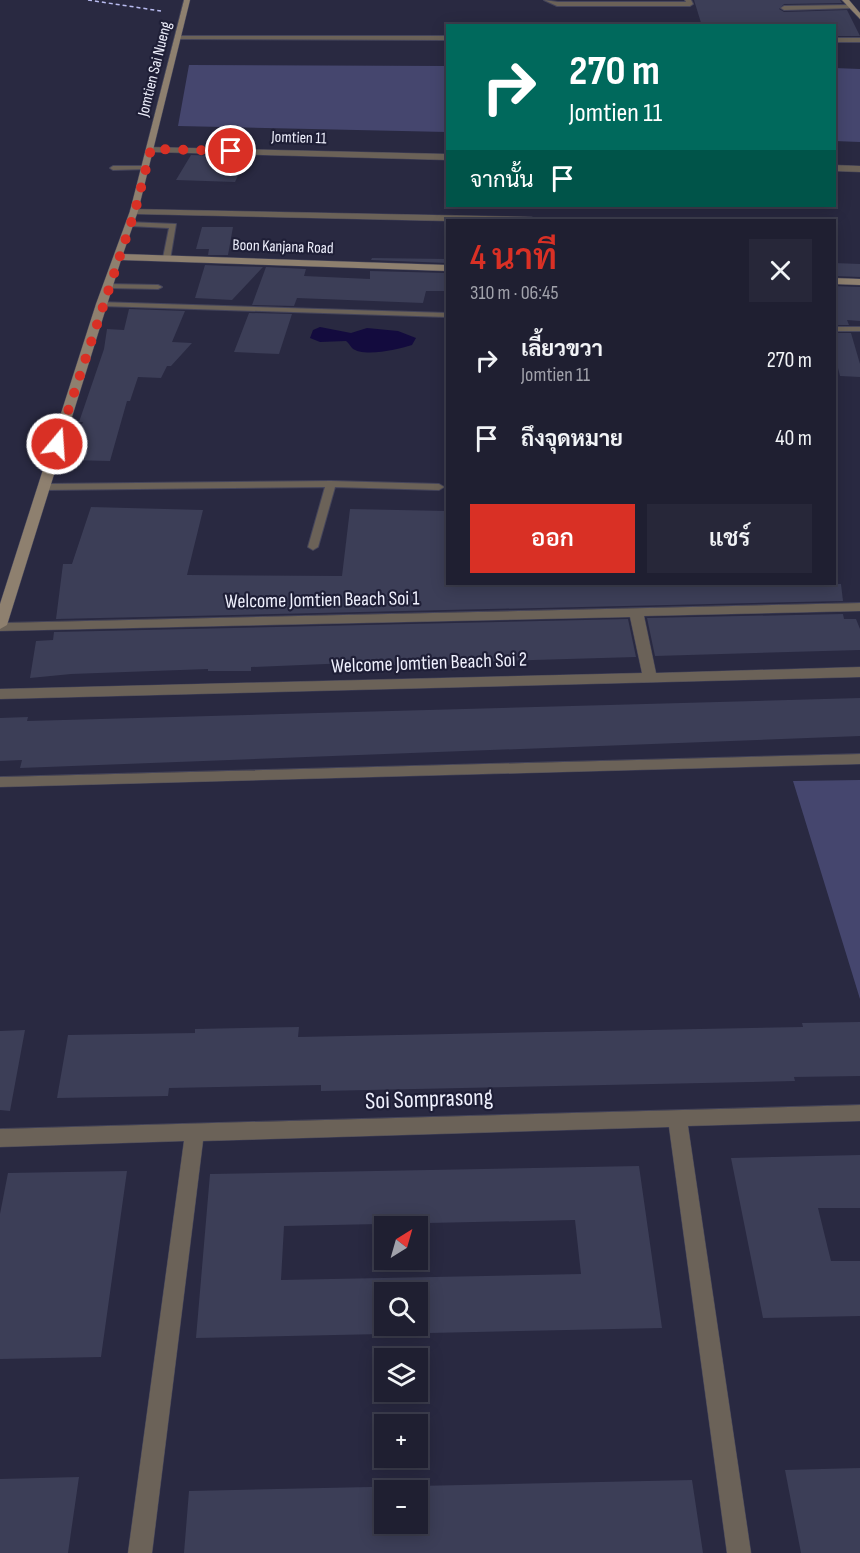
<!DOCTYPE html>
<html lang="th">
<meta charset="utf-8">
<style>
body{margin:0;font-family:"Sofia Sans Condensed",Sarabun,sans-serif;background:#272739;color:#f1f3f6;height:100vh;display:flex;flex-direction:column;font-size:22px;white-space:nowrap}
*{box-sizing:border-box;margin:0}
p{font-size:20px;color:#a1a2ab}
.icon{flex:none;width:33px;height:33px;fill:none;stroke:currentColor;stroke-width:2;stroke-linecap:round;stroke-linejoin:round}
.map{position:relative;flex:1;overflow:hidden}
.sheet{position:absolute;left:446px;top:219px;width:390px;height:366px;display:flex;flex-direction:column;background:#1f1f31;border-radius:0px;box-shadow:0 3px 15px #0003,0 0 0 2px #3c3d4d}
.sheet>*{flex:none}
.banner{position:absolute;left:446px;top:24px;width:390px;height:183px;border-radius:0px;box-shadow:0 3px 15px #0003,0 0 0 2px #3c3d4d;background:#00695c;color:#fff;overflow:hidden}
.needle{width:39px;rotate:37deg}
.tools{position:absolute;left:374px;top:1216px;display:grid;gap:12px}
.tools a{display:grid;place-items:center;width:54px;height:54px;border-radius:0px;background:#1f1f31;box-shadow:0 3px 15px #0003,0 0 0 2px #3c3d4d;font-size:30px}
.pin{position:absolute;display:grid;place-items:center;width:51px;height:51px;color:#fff;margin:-26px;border:3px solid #fff;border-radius:50%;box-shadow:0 2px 6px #0007}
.me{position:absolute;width:66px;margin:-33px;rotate:18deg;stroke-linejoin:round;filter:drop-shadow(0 0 4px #0008)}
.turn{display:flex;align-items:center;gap:21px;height:126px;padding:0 24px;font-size:27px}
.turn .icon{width:78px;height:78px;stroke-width:2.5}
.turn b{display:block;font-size:42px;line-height:51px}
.then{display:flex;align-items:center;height:57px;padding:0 24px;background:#0003;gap:12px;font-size:22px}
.round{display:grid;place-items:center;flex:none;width:63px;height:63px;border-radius:0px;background:#272739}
.headline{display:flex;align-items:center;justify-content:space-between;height:102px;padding:0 24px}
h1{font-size:36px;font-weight:600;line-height:45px;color:#d93025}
.button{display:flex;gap:12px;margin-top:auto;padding:12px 24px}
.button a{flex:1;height:69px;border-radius:0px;background:#d93025;color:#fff;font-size:24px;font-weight:600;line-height:69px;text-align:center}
.button a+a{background:#272739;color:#f1f3f6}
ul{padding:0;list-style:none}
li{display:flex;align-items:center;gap:18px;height:78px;padding:0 24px}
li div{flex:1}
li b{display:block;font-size:22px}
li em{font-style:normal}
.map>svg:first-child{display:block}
</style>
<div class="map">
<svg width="860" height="1553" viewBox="0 0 860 1553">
<rect width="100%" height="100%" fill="#292941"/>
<path fill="#45466e" d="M189 65 447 66V132L178 126Z
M834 68 860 69V142L834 141Z
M860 780V999L793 781Z"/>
<path fill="#130b3e" d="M320 327 351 333 367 328 398 331 416 338 412 345C400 349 363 358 352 348 350 346 349 343 346 341L320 342 310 338 313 330Z"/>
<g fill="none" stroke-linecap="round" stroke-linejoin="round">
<path stroke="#b9bcf0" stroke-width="1.5" stroke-dasharray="4 3" stroke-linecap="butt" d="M88 0 161 11"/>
</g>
<path fill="#3c3e57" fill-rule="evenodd" d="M694 0H840L842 3 784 4 779 9 784 12 847 10 860 36H834V26H702Z
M191 155 247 157 235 182 176 180Z
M202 227H233L228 255H208L209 249H196Z
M372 258 447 259V263L371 260Z
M834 263 860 264V277L834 276Z
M205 265 226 266 263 267 232 300 195 298Z
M266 267 306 269 304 276 370 279V271L447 273V291H426L423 303 297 298 294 306 252 305Z
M834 286 860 287V321L847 320 849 325H834Z
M129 309 185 311 172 342 192 343 171 366H167L161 378 138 377 130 401H127L110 461 71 460 80 439 75 438 83 422H79L104 349 107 329 124 330Z
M249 313 292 314 279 354 234 352Z
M834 333H851L860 364V377L840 376 834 352Z
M91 507 203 510 187 575 342 576 350 509 447 511V584H841L843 601 56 619 63 564H72Z
M843 614 844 619H856L860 629V650L655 656 647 618Z
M628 619 636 657 460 662V665H374V662L251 667V671H208V669L71 674 30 678 36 641 53 640 54 632Z
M860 698V736L20 768 22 760 0 761V718L28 717 27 721Z
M860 1022V1076L794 1077 795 1081 321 1091V1085L169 1088 168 1096 57 1098 68 1035 195 1033V1029L299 1027 298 1037 803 1027 802 1023Z
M25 1030 10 1111 0 1110V1031Z
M860 1155V1208H818L831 1261H860V1316L763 1318 731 1158Z
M639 1166 662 1328 196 1338 210 1174ZM575 1220 581 1274 281 1280 284 1226ZM384 1293H417V1326H384Z
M127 1171 101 1357 0 1359V1214L8 1173Z
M860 1468V1553H801L785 1470Z
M79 1477 68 1553H0V1479Z
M692 1480 703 1553H184L189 1491ZM384 1491H417V1524H384Z"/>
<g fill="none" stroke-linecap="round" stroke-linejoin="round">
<defs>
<path id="lane" d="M544 0 558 2H686L685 0H691L693 4 690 6H557Z
M851 5 853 8 784 10 781 8 784 6Z
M176 36H447V40L178 39Z
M834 38H860V42H834Z
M146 166 149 168 148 169 113 170 110 168 113 166Z
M127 222 176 224 170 260 163 258 169 228 130 226H127Z
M106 284 158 285 162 287 158 289 109 288H106Z
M98 302 447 313V317L101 306 97 304Z
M834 327H860V331H834Z
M331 481 439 484 444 487 439 490 335 487 318 547 313 550 308 547 325 487 43 490 38 487 43 484Z"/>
<path id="street" d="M148 147 447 154V160L151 152 147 149Z
M834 165 860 166V172L834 171Z
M131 209 532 217 537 220 447 221 134 214 130 211Z
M860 603V611L644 616 656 673 860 667V677L0 699V689L642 673 630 617 0 631V623Z
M860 754V764L0 787V777Z
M860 1105V1121L688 1126 751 1553H727L669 1127 203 1141 152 1553H128L184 1141 0 1147V1129Z"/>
<path id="secondary" d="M184 0H190L138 211 123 254 447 265V271L121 260 7 625 0 629V604L96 304 130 211Z
M842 0H849L860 13V19Z
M834 278 860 279V285L834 284Z"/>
</defs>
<use href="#lane" stroke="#45455b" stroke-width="2"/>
<use href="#street" stroke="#45455b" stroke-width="1"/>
<use href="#secondary" stroke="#45455b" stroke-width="1"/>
<use href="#lane" fill="#6b6258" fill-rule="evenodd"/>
<use href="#street" fill="#6b6258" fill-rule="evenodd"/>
<use href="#secondary" fill="#8e806f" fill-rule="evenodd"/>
</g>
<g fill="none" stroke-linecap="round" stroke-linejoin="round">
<path stroke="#d93025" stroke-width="10" stroke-dasharray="0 18" d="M57 444 135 211 151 149 231 151"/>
</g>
<g text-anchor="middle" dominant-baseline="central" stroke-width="4.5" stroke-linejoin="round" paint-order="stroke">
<g font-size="16" fill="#eff0fd" stroke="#1f1f37">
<text transform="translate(155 69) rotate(-76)">Jomtien Sai Nueng</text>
<text transform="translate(299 138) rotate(2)">Jomtien 11</text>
<text transform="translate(283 247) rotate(2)">Boon Kanjana Road</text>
</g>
<g font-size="20" fill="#eff0fd" stroke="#1f1f37">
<text transform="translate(322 600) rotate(-1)">Welcome Jomtien Beach Soi 1</text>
<text transform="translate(429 663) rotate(-2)">Welcome Jomtien Beach Soi 2</text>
</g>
<g font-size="24" fill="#eff0fd" stroke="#1f1f37">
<text transform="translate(429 1099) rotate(-2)">Soi Somprasong</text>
</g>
</g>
</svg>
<div class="tools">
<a><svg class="needle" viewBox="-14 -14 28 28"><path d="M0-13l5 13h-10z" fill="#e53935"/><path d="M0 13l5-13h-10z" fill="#a1a2ab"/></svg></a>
<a><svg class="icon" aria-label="search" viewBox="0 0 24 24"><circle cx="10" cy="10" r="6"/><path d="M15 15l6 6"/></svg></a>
<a><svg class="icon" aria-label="layers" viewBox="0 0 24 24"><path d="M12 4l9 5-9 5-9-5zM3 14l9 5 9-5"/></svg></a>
<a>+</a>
<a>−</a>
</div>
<div class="pin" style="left:231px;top:151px;background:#d93025"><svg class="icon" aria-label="arrive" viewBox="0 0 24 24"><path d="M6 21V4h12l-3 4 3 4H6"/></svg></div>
<svg class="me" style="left:57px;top:444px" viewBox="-20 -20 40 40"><circle r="17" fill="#d93025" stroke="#fff" stroke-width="3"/><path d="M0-11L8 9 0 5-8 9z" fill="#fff"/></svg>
<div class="banner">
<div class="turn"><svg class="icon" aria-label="right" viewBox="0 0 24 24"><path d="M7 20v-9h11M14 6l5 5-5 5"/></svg><div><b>270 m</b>Jomtien 11</div></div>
<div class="then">จากนั้น<svg class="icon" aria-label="arrive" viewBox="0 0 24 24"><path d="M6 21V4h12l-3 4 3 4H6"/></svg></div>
</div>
<section class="sheet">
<div class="headline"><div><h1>4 นาที</h1><p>310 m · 06:45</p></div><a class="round"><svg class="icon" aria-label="close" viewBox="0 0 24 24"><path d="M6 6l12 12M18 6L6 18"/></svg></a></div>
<ul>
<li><svg class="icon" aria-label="right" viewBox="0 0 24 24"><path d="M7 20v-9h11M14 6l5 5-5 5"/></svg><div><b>เลี้ยวขวา</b><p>Jomtien 11</p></div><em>270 m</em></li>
<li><svg class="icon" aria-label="arrive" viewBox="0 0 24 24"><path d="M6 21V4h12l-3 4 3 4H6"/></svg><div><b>ถึงจุดหมาย</b></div><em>40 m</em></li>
</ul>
<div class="button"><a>ออก</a><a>แชร์</a></div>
</section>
</div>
